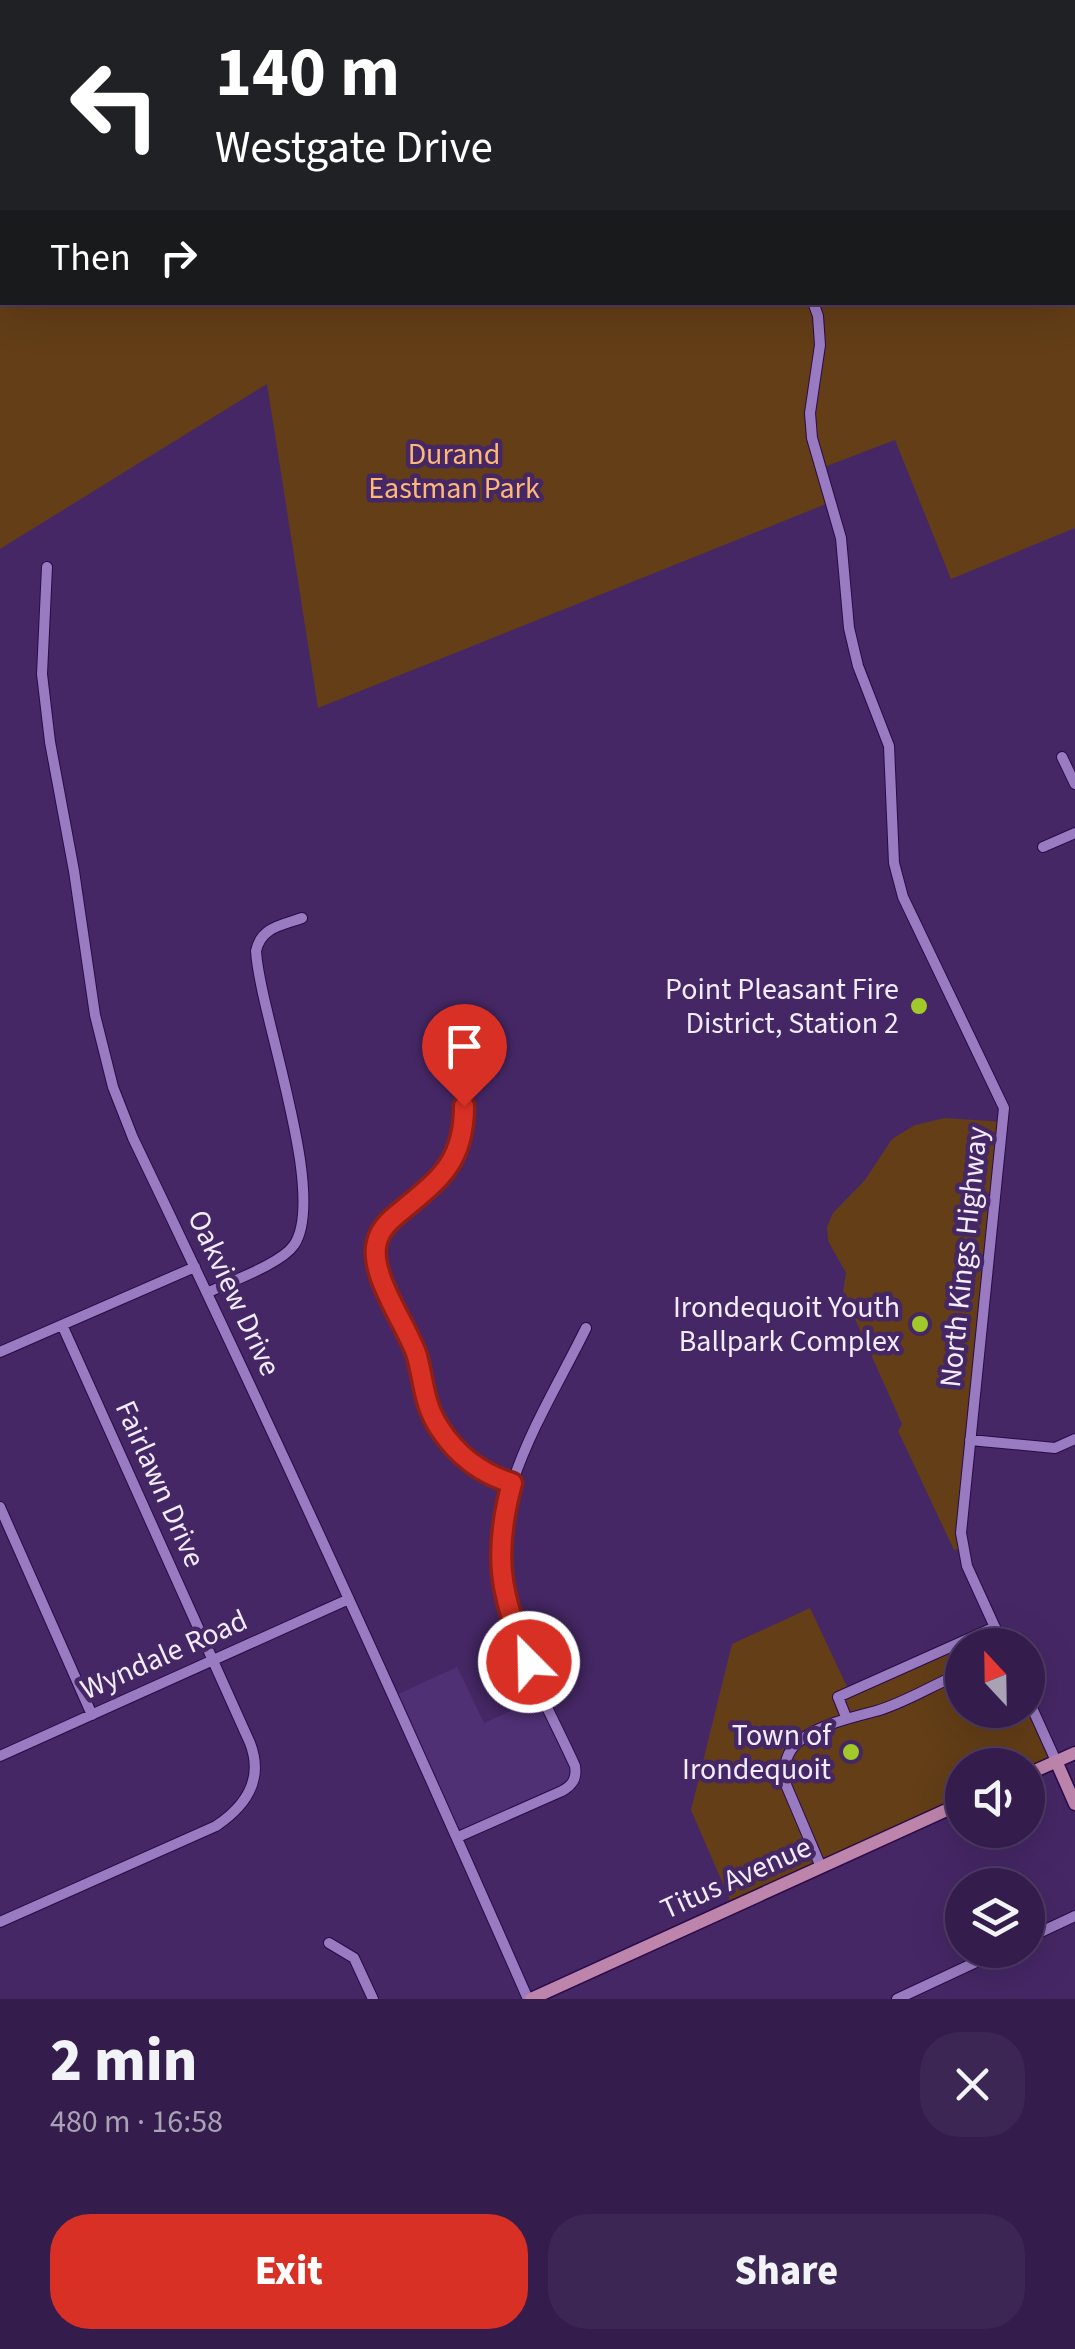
<!DOCTYPE html>
<meta charset="utf-8">
<style>
body{margin:0;font-family:"Source Sans 3",sans-serif;background:#3c2653;color:#f1f3f6;height:100vh;display:flex;flex-direction:column;font-size:38px;white-space:nowrap}
*{box-sizing:border-box;margin:0}
p{font-size:32px;color:#a9a2b5}
.icon{flex:none;width:55px;height:55px;fill:none;stroke:currentColor;stroke-width:2;stroke-linecap:round;stroke-linejoin:round}
.map{position:relative;height:1999px;overflow:hidden}
.sheet{display:flex;flex-direction:column;background:#341d4c;flex:1}
.sheet>*{flex:none}
.guide{position:absolute;left:0px;top:0px;width:1075px;height:305px;box-shadow:0 10px 40px #0002,0 0 0 2px #4e3b64;background:#202124;color:#fff;overflow:hidden}
.needle{width:65px;rotate:338deg}
.fabs{position:absolute;left:945px;top:1628px;display:grid;gap:20px}
.fabs a{display:grid;place-items:center;width:100px;height:100px;border-radius:50%;background:#341d4c;box-shadow:0 10px 40px #0002,0 0 0 2px #4e3b64;font-size:50px}
.pin{position:absolute;display:grid;place-items:center;width:85px;height:85px;color:#fff;margin:-102px -42px;border-radius:50% 50% 50% 0;rotate:-45deg;box-shadow:0 0 10px #0007}
.pin .icon{rotate:45deg}
.me{position:absolute;width:110px;margin:-55px;rotate:337deg;stroke-linejoin:round;filter:drop-shadow(0 0 8px #0008)}
.turn{display:flex;align-items:center;gap:35px;height:210px;padding:0 50px;font-size:45px}
.turn .icon{width:130px;height:130px;stroke-width:2.5}
.turn b{display:block;font-size:70px;line-height:85px}
.then{display:flex;align-items:center;height:95px;padding:0 50px;background:#0003;gap:20px;font-size:38px}
.round{display:grid;place-items:center;flex:none;width:105px;height:105px;border-radius:40px;background:#3c2653}
.summary{display:flex;align-items:center;justify-content:space-between;height:170px;padding:0 50px}
h1{font-size:60px;font-weight:800;line-height:75px}
.button{display:flex;gap:20px;margin-top:auto;padding:20px 50px}
.button a{flex:1;height:115px;border-radius:40px;background:#d93025;color:#fff;font-size:40px;font-weight:800;line-height:115px;text-align:center}
.button a+a{background:#3c2653;color:#f1f3f6}
.map>svg:first-child{display:block}
</style>
<div class="map">
<svg width="1075" height="1999" viewBox="0 0 1075 1999">
<rect width="100%" height="100%" fill="#452765"/>
<path fill="#503074" d="M457 1667 484 1723 544 1696 575 1766 574 1780 458 1837 392 1697Z"/>
<path fill="#633e17" fill-rule="evenodd" d="M0 0H1075V528L951 579 895 440 819 469 831 502 318 708 267 384 0 549ZM2 2H1072V302H2Z
M945 1118 1004 1122 962 1548 954 1550 898 1431 902 1424 843 1292 846 1273 828 1241 827 1227 833 1213 865 1180 892 1139 915 1125Z
M810 1608 849 1691 994 1626 1003 1645H962V1710H1028L1056 1761 1028 1774V1765H962V1803L733 1907 691 1810 732 1644Z"/>
<g fill="none" stroke-linecap="round" stroke-linejoin="round">
<defs>
<path id="minor" d="M717 2 718 0
M813 302 818 316 820 345 810 413 812 438 841 538 849 628 858 666 889 746 894 863 903 897 1004 1108 961 1533 967 1566 1003 1645
M47 567 42 674 50 742 74 871 95 1015 113 1087 133 1138C270 1423 401 1710 528 1999
M1062 757 1075 784
M1043 847 1075 833
M463 1052C465 1125 473 1152 412 1202 399 1213 382 1224 377 1242 368 1273 407 1325 417 1356 424 1382 424 1406 440 1429 457 1455 482 1474 512 1483
M207 1293C229 1282 281 1264 294 1245 328 1195 260 1015 256 951 261 927 282 925 302 918
M0 1352 195 1267
M970 1440 1055 1448 1075 1439
M0 1507 92 1715
M1028 1699 1056 1761
M846 1717 838 1697 995 1627
M0 1756 349 1599
M458 1837 562 1791C573 1785 577 1778 575 1766 551 1713 516 1652 504 1595 483 1500 546 1410 586 1328
M821 1867 784 1780C784 1767 786 1753 796 1744 816 1725 850 1718 876 1711 905 1703 934 1684 962 1673
M0 1922 216 1826C246 1806 264 1779 250 1743L63 1327
M1028 1938 1075 1916
M329 1943 354 1958 373 1999
M897 1999 1002 1950"/>
<path id="major" d="M1056 1761 1075 1804
M1028 1774 1075 1753
M531 1999 962 1803"/>
</defs>
<use href="#minor" stroke="#2b0a48" stroke-width="12"/>
<use href="#major" stroke="#2b0a48" stroke-width="15"/>
<use href="#minor" stroke="#997bc1" stroke-width="10"/>
<use href="#major" stroke="#be85ac" stroke-width="12"/>
</g>
<g fill="none" stroke-linecap="round" stroke-linejoin="round">
<defs>
<path id="route" d="M464 1106C464 1162 440 1179 400 1212 390 1220 380 1229 377 1242 368 1274 407 1325 417 1356 424 1382 424 1406 440 1429 457 1455 482 1474 512 1483 493 1553 499 1595 529 1662"/>
</defs>
<use href="#route" stroke="#8d1f18" stroke-width="25"/>
<use href="#route" stroke="#d93025" stroke-width="18"/>
</g>
<g fill="#a1c92a" stroke="#452765" stroke-width="4">
<circle cx="919" cy="1006" r="10"/>
<circle cx="920" cy="1324" r="10"/>
<circle cx="851" cy="1752" r="10"/>
</g>
<g text-anchor="middle" dominant-baseline="central" stroke-width="9" stroke-linejoin="round" paint-order="stroke">
<g font-size="30" fill="#fdb877" stroke="#452765">
<text x="454" y="454">Durand<tspan x="454" dy="34">Eastman Park</tspan></text>
</g>
<g font-size="30" fill="#f1ebfa" stroke="#452765" text-anchor="end">
<text x="899" y="989">Point Pleasant Fire<tspan x="899" dy="34">District, Station 2</tspan></text>
<text x="900" y="1307">Irondequoit Youth<tspan x="900" dy="34">Ballpark Complex</tspan></text>
<text x="831" y="1735">Town of<tspan x="831" dy="34">Irondequoit</tspan></text>
</g>
<g font-size="30" fill="#f1ebfa" stroke="#452765">
<text transform="translate(964 1257) rotate(-84)">North Kings Highway</text>
<text transform="translate(234 1293) rotate(65)">Oakview Drive</text>
<text transform="translate(160 1484) rotate(66)">Fairlawn Drive</text>
<text transform="translate(164 1655) rotate(-24)">Wyndale Road</text>
<text transform="translate(736 1878) rotate(-24)">Titus Avenue</text>
</g>
</g>
</svg>
<div class="fabs">
<a><svg class="needle" viewBox="-14 -14 28 28"><path d="M0-13l5 13h-10z" fill="#e53935"/><path d="M0 13l5-13h-10z" fill="#a9a2b5"/></svg></a>
<a><svg class="icon" aria-label="sound" viewBox="0 0 24 24"><path d="M4 9h4l5-4v14l-5-4H4zM17 9q2 3 0 6"/></svg></a>
<a><svg class="icon" aria-label="layers" viewBox="0 0 24 24"><path d="M12 4l9 5-9 5-9-5zM3 14l9 5 9-5"/></svg></a>
</div>
<div class="pin" style="left:464px;top:1106px;background:#d93025"><svg class="icon" aria-label="arrive" viewBox="0 0 24 24"><path d="M6 21V4h12l-3 4 3 4H6"/></svg></div>
<svg class="me" style="left:529px;top:1662px" viewBox="-20 -20 40 40"><circle r="17" fill="#d93025" stroke="#fff" stroke-width="3"/><path d="M0-11L8 9 0 5-8 9z" fill="#fff"/></svg>
<div class="guide">
<div class="turn"><svg class="icon" aria-label="left" viewBox="0 0 24 24"><path d="M17 20v-9H6M10 6l-5 5 5 5"/></svg><div><b>140 m</b>Westgate Drive</div></div>
<div class="then">Then<svg class="icon" aria-label="right" viewBox="0 0 24 24"><path d="M7 20v-9h11M14 6l5 5-5 5"/></svg></div>
</div>
</div>
<section class="sheet">
<div class="summary"><div><h1>2 min</h1><p>480 m · 16:58</p></div><a class="round"><svg class="icon" aria-label="close" viewBox="0 0 24 24"><path d="M6 6l12 12M18 6L6 18"/></svg></a></div>
<div class="button"><a>Exit</a><a>Share</a></div>
</section>
